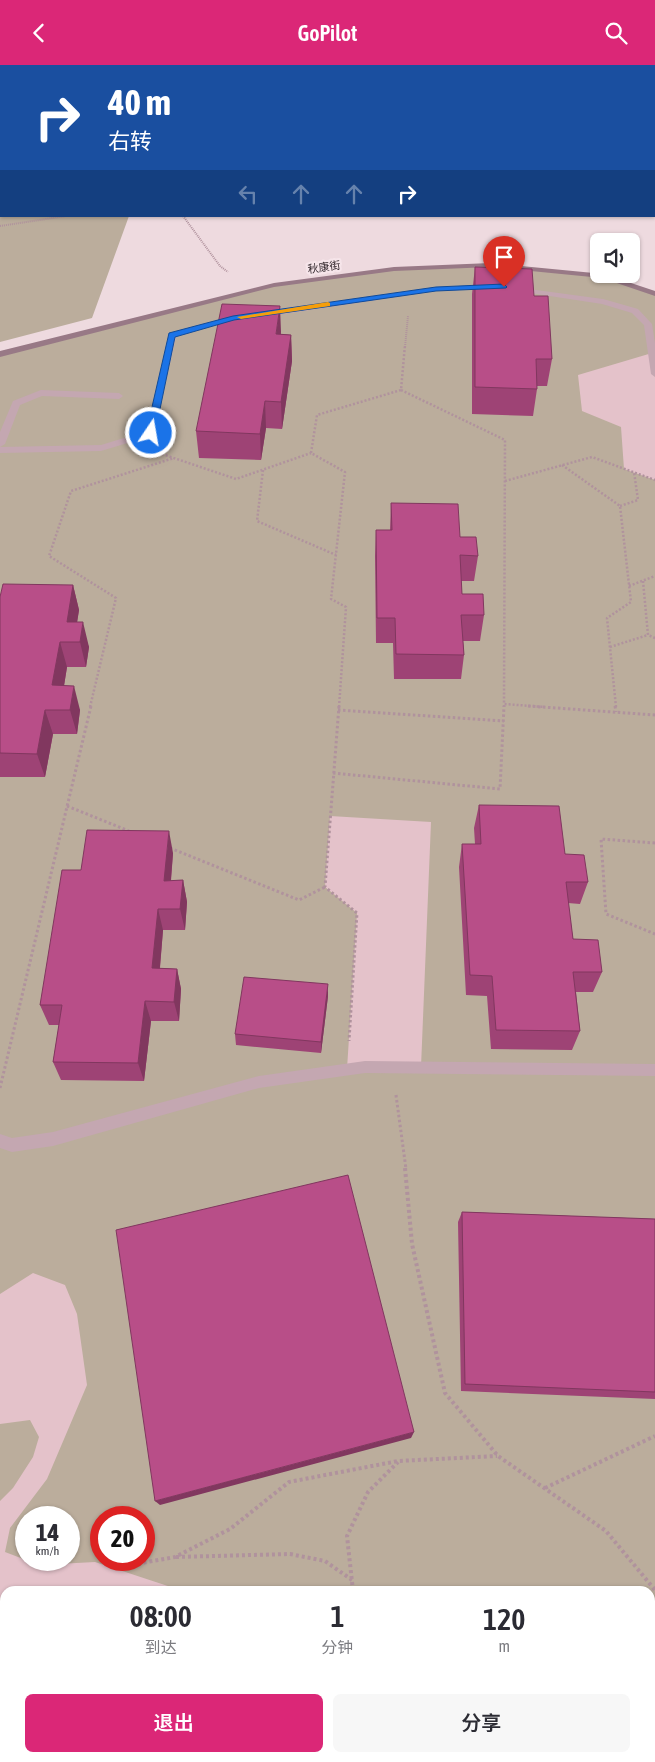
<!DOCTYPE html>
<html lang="zh">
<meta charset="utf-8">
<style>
body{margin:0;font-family:"Asap Condensed","Noto Sans SC",sans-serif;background:#f7f7f7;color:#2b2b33;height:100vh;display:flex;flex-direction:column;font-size:19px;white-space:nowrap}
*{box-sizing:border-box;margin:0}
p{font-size:16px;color:#7c7c81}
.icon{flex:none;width:28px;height:28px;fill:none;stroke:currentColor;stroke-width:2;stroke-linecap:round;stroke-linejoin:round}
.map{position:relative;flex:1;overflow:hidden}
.side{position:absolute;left:0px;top:1521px;width:655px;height:176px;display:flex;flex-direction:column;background:#fff;border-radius:15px 15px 0 0;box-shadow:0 1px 4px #0004}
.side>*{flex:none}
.guide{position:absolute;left:0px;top:0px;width:655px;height:152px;box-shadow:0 1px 4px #0004;background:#1a4fa0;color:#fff;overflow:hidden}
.controls{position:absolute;left:590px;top:168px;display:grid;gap:10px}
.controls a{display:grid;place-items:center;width:50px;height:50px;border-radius:8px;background:#fff;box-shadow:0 1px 4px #0004;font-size:25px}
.speed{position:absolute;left:15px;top:1441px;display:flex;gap:10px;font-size:25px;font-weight:700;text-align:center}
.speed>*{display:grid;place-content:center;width:65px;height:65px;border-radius:50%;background:#fff;box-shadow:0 1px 4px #0004;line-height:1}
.speed small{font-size:12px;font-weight:400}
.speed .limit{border:8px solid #d22;background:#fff;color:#111}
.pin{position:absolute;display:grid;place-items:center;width:42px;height:42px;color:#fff;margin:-51px -21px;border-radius:50% 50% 50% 0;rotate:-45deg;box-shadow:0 0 5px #0007}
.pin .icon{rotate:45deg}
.me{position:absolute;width:55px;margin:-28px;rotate:12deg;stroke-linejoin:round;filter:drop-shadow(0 0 4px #0008)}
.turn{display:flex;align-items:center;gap:18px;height:105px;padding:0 25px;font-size:22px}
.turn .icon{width:65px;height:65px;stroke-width:2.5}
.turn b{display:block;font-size:35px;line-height:42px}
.lanes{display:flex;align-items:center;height:48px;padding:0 25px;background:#0003;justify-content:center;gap:25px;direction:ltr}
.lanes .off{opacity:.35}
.eta{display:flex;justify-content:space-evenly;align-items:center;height:85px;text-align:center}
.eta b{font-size:30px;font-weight:600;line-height:35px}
.primary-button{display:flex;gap:10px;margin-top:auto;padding:10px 25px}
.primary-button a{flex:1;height:58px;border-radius:8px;background:#db2777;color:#fff;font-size:20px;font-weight:600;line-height:58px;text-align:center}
.primary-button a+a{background:#f7f7f7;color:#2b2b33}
header{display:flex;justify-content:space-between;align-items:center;height:65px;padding:0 25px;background:#db2777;color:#fff;font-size:22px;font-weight:600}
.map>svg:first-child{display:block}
</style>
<header><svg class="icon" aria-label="back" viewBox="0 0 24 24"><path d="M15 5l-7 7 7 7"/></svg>GoPilot<svg class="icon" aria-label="search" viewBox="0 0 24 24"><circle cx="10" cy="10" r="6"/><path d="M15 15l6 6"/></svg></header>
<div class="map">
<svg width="655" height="1697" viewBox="0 0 655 1697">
<rect width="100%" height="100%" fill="#eedadf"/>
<path fill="#bbad9c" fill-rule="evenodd" d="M0 48 1 151H129L92 253 0 277Z
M491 200 603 211 655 229V1618H650V1526H5V1692L74 1697H0V289L274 220 394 204ZM26 1452H69V1495H26ZM101 1452H144V1495H101Z"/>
<path fill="#e4c2ca" d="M652 288 655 309V415L624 404 621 362 582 346 578 310Z
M330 751 431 757 421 1002 347 1004 357 848 325 822Z
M33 1208 65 1220 77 1249 87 1320 47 1414 10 1463 5 1487 39 1500 95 1497 183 1526H5V1561L0 1562V1436L13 1423 33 1392 39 1372 30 1355 0 1359V1229Z
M5 1658V1692L88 1693 74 1697H0V1660Z"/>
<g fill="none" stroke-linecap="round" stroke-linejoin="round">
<path stroke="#b0929d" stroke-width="2" stroke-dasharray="1 1" stroke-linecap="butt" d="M183 151 220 201 228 207
M0 161 66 151
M405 282 408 251"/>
<path stroke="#b0929d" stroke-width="2.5" stroke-dasharray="2 2" stroke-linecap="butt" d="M401 325 505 375 504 639 545 642
M162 389 236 414 311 388
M562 400 620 441 631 537 607 553 616 642
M263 405 257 456 336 490
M505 416 592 392 655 415
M620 441 638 435 634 407
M643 516 648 570 655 573
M629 521 655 511
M610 582 648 570
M90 642 116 533 49 491 71 426 174 393
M339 642 346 542 331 534 345 407 311 388 317 350 401 325 405 280
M504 642V639"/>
<path stroke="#b0929d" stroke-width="3" stroke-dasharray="2.5 2.5" stroke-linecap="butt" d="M339 641 325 822 357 848 349 976
M528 641 655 650
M615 641 616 647
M338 645 504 656
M333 708 500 724 504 641
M67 741 129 766
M655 778 601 774 606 849 655 869
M170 783 299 835 325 822
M0 1023 91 641
M396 1030 406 1104"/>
<path stroke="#b0929d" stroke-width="4" stroke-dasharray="3 3" stroke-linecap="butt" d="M405 1103 412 1179 445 1328 498 1391 606 1466 655 1525
M545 1423 655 1371
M176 1492 290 1489 325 1496 352 1515
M114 1503 175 1492 230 1464 289 1417 398 1396 497 1391
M353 1526 347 1471 368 1427 398 1397"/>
<path fill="#c4a7b1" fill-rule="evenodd" d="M489 220H492V224L436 226 264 252 260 249 264 246 436 222Z
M514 222 603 234 638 244 652 259 655 278V312L651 309 644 260 632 248 602 239 517 226H514Z
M231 251 238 253 176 272 154 370 101 386 0 388V382L101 380 147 366 169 268Z
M41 325 119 328 123 331 119 334 42 331 20 340 5 379 0 382V367L13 336Z
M365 996 655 999V1011L365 1008 259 1023 53 1081 12 1087 0 1083V1069L12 1073 53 1067 259 1011Z"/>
<path fill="#987986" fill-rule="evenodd" d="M491 198 604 209 655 226V231L602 213 491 202 394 206 274 222 0 292V286L274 218 394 202Z
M650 1609H655V1627H650Z
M67 1692H97L95 1697H65Z"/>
<path fill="#725965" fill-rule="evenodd" d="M337 0H353V1H337Z
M654 39H655V44H654Z"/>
<path fill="#523f48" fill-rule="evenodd" d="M511 0H527L528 1H512Z
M654 14H655V18H654Z"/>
</g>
<path fill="#9e4375" d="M475 202 534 231 552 294 547 321H537V324L533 351 472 349V229Z
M281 267V269L291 270 292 296 282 364 266 363 261 395 199 393 196 366Z
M391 438 460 472 478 491 474 516H461L462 529 484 550 480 576H463L464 590 461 614H394L393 578H376L375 491 376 465H390Z
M73 520 79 545 77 557 89 582 86 602H67L64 621 80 645 77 669H53L45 712H0V532Z
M479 740 565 789 588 817 580 839 568 838 573 874 602 907 593 927H576L580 966 572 985 491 984 487 931 466 930 459 802 462 779H475L474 763Z
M173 788 171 816 183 815 187 837 185 865H163L160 903 177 904 181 924 179 956H151L144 1016 61 1015 53 997 59 960H49L40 940 81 805Z
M328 931 321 988 236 980 235 969Z
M462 1147 655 1154V1334L461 1326 458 1157Z"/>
<path fill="#81375f" d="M280 241 281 267 277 296 276 269Z
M291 270 292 296 282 364 281 337Z
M265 336 266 363 261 395 260 369Z
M73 520 79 545 74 577 67 557Z
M83 557 89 582 86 602 80 577Z
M60 577 67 602 60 645 52 620Z
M74 621 80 645 77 669 70 645Z
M45 645 53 669 45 712 37 689Z
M169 766 173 788 169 837 164 816Z
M183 815 187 837 185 865 180 844Z
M158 844 163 865 158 924 152 903Z
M177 904 181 924 179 956 174 937Z
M328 919V931L321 988V977Z
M145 936 151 956 144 1016 138 998Z
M414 1367 411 1373 160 1440 155 1436Z"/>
<path fill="#b84e88" stroke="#81375f" d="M475 202 532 204 534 231H548L552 294H536L537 324 475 322Z
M222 239 280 241 276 269 291 270 281 337 265 336 260 369 196 366Z
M391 438 458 439 460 472H476L478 491 460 490 462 529H483L484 550H461L464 590 396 589 395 553H377L376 465H392Z
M3 519 73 520 67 557H83L80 577H60L52 620 74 621 70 645H45L37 689 0 688V532Z
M479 740 559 741 565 789 584 790 588 817H566L573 874 598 875 602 907H573L580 966 496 965 492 911 470 910 462 779H481Z
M87 765 169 766 164 816 183 815 180 844H158L152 903 177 904 174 937 145 936 138 998 53 997 62 940H40L62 805H81Z
M244 912 328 919 321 977 235 969Z
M348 1110 414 1367 155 1436 116 1165Z
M462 1147 655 1154V1327L465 1319Z"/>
<path fill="#1a73e8" stroke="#114b97" d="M504 219 507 222 506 223 436 226 234 255 175 272 155 368 151 371 146 368 169 268 233 251 436 222Z"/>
<path fill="#f59e0b" d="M328 237 330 238V241L241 254 237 252Z"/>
<g text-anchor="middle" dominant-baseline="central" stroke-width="4.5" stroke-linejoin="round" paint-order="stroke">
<g font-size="11" fill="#32272c" stroke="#f6e5ea">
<text transform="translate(324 202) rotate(-8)">秋康街</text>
</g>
</g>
</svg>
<div class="controls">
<a><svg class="icon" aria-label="sound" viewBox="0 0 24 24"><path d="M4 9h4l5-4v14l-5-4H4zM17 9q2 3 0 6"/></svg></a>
</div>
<div class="speed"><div>14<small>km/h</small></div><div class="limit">20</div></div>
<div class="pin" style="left:504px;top:222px;background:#d93025"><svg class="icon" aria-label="arrive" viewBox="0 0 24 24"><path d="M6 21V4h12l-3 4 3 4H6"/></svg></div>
<svg class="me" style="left:151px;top:368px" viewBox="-20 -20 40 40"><circle r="17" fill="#1a73e8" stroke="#fff" stroke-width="3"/><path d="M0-11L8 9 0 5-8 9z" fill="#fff"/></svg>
<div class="guide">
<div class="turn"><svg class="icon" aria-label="right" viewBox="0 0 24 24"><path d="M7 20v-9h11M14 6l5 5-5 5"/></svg><div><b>40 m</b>右转</div></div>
<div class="lanes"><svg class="icon off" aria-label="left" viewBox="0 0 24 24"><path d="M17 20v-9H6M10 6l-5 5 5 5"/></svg><svg class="icon off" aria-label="ahead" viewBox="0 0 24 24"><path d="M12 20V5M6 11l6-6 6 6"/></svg><svg class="icon off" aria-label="ahead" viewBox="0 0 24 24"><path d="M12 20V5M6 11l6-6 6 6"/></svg><svg class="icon" aria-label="right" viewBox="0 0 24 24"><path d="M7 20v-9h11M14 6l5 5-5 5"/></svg></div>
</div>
<section class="side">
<div class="eta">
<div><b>08:00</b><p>到达</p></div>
<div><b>1</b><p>分钟</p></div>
<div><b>120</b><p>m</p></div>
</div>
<div class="primary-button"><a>退出</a><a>分享</a></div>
</section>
</div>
